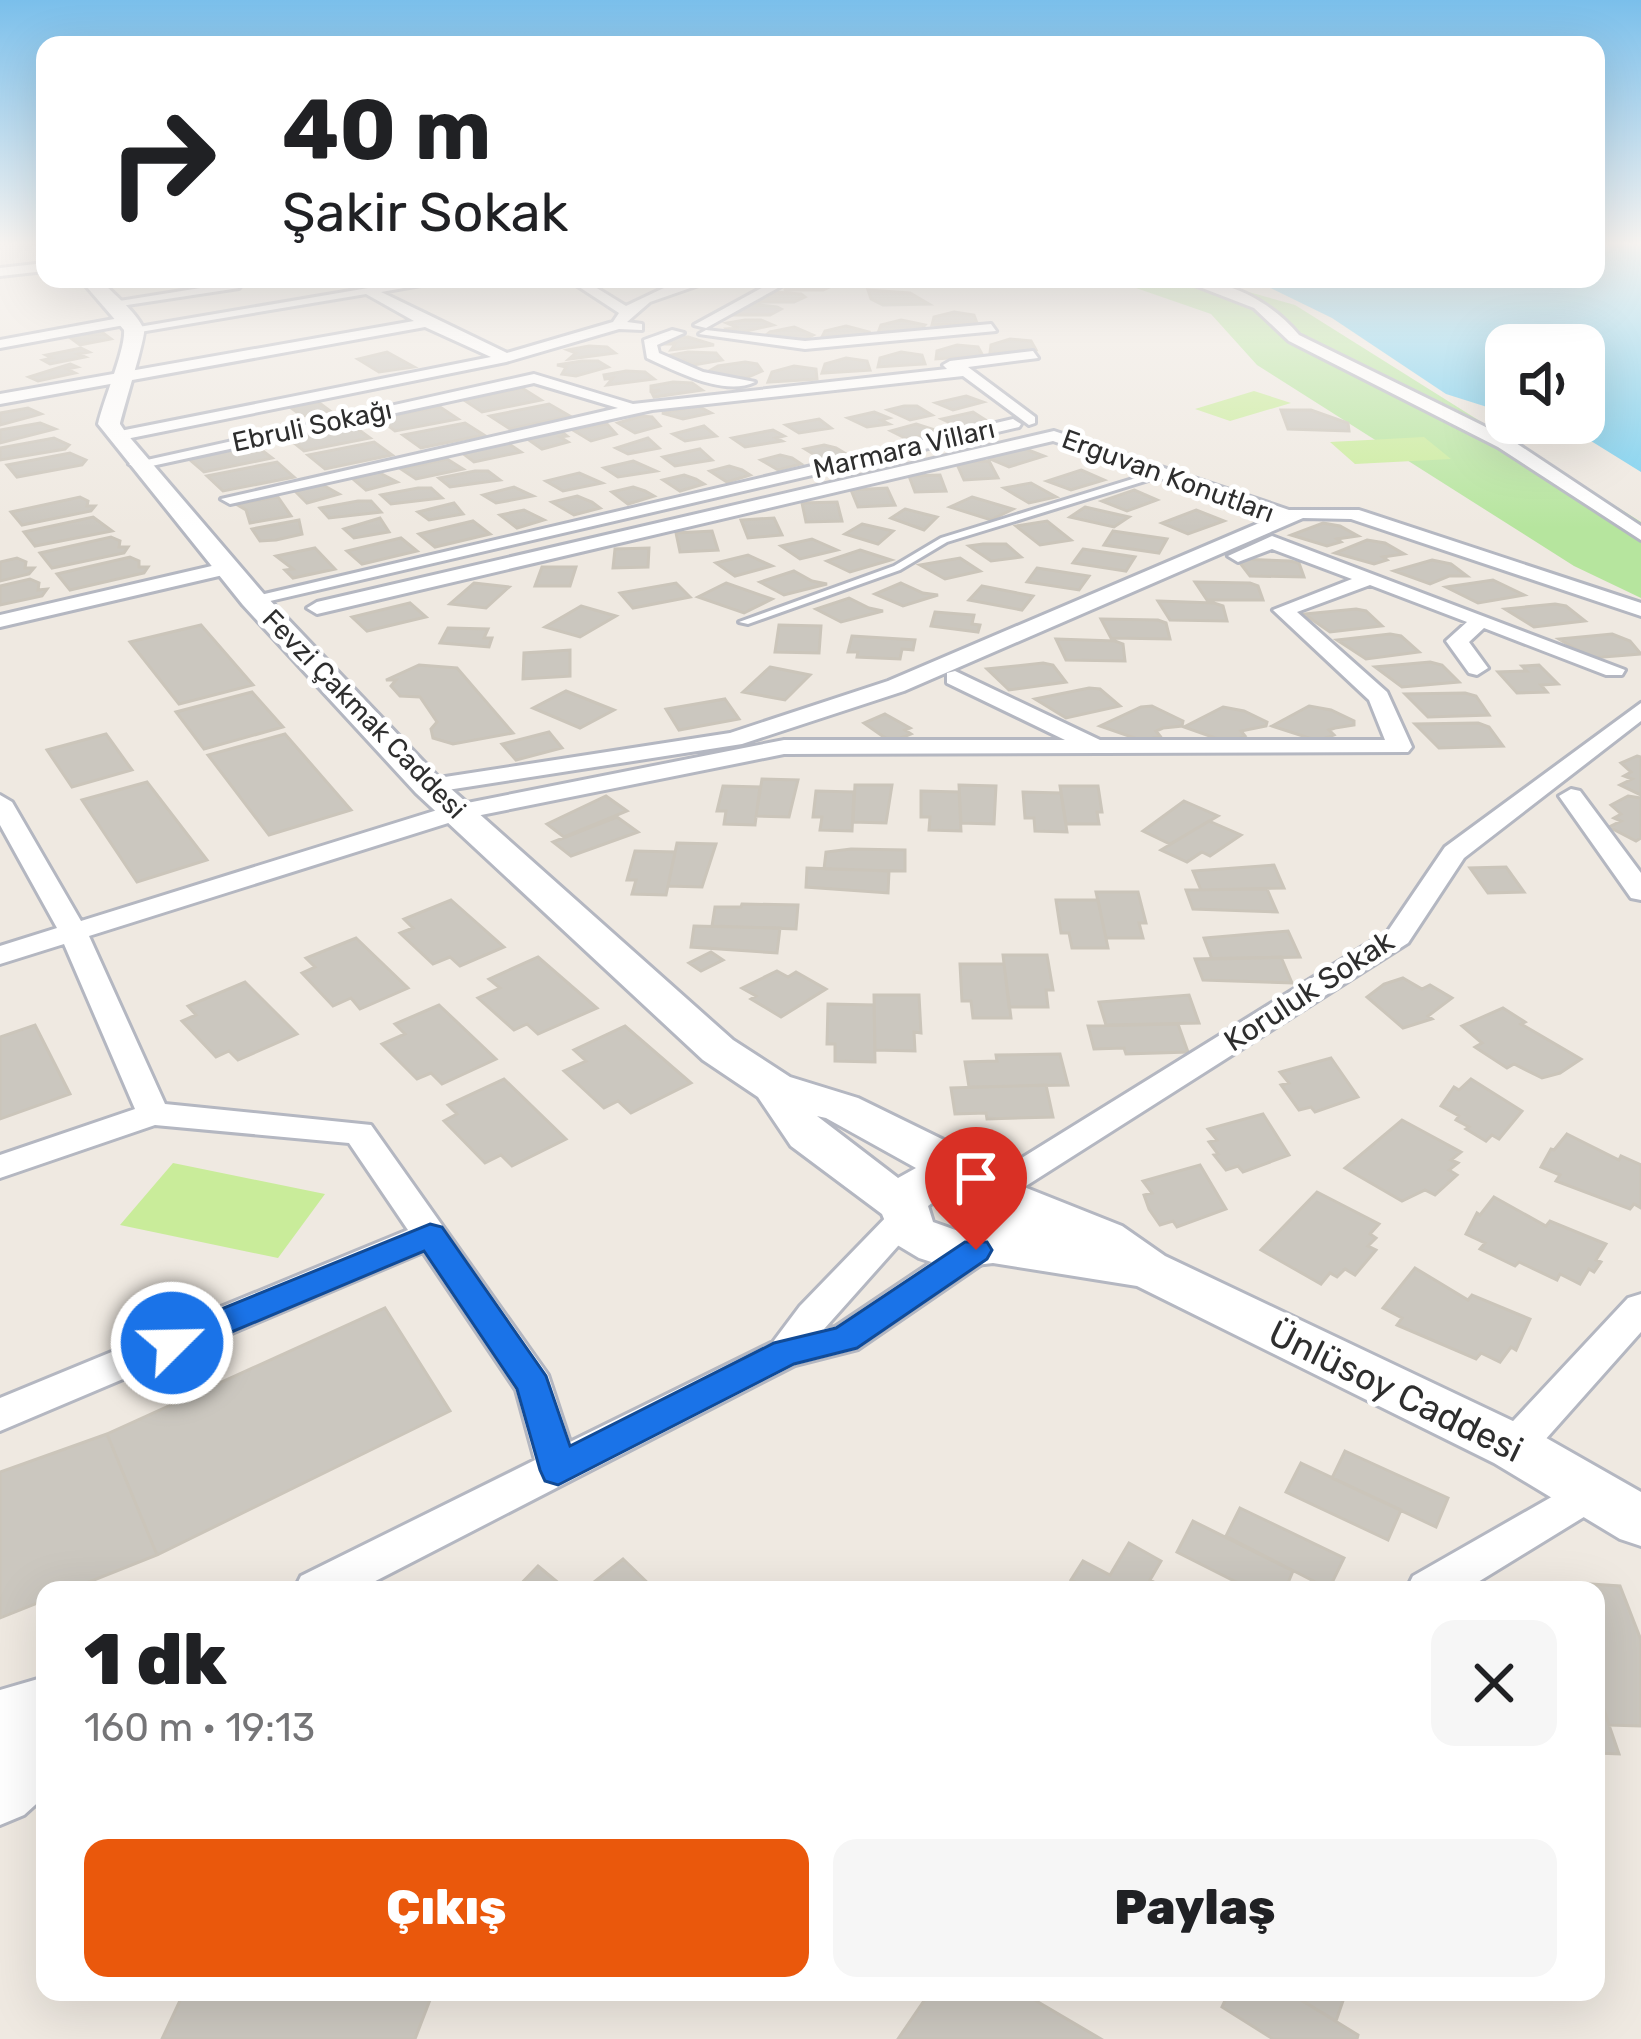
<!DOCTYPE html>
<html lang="tr">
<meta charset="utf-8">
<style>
body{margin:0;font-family:Rubik,sans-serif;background:#f6f6f6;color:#202124;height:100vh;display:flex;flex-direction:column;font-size:45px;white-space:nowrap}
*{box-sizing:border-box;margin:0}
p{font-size:39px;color:#757577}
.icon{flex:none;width:66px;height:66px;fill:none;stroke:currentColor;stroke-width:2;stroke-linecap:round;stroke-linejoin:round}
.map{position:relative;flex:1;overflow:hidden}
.drawer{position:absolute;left:36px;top:1581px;width:1569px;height:420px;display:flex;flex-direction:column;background:#fff;border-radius:24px;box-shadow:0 12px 48px #0002}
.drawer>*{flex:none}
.hud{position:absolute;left:36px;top:36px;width:1569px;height:252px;border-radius:24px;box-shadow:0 12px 48px #0002;background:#fff;color:#202124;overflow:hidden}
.tools{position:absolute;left:1485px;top:324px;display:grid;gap:24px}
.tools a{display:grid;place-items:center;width:120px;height:120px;border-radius:24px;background:#fff;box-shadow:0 12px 48px #0002;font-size:60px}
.pin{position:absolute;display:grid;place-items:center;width:102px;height:102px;color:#fff;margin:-123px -51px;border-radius:50% 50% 50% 0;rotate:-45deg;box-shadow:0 0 12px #0007}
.pin .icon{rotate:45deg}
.me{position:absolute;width:132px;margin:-66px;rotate:67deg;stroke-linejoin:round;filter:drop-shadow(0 0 9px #0008)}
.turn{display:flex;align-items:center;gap:42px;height:252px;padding:0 48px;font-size:54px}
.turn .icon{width:156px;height:156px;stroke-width:2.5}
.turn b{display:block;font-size:84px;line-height:102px}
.round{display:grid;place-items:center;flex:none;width:126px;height:126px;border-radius:24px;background:#f6f6f6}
.overview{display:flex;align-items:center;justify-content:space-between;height:204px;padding:0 48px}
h1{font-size:72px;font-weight:800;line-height:90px}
.button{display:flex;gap:24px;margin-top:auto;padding:24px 48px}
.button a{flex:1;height:138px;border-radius:24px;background:#ea580c;color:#fff;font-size:48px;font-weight:800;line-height:138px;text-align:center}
.button a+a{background:#f6f6f6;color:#202124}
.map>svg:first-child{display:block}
</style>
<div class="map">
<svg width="1641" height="2039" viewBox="0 0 1641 2039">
<rect width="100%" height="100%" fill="#efe9e1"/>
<path fill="#b6e59e" d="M1110 279H1202L1295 305 1641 522V598L1574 566 1257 365 1211 314Z"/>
<path fill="#c9ec9a" d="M1254 391 1291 403 1230 421 1195 409Z
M1424 437 1451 459 1355 464 1330 442Z
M173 1163 325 1194 278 1258 120 1225Z"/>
<path fill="#75cff0" d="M1596 243H1641V472L1562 423H1584V345H1506V413L1446 394 1332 318 1252 279H1596Z"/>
<path fill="#cbc7bf" stroke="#cbc5ba" stroke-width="3" d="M804 280 830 283 834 285 823 290H784Z
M868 290 910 293 929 304 883 305 871 299Z
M775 292 801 294 805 297 794 302H754Z
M751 304 777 307 781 309 770 315H729Z
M954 312 974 315 977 323 932 325 934 317Z
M745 320H761L773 325 734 334 727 329 739 328 727 323Z
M901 320 925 325 919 332 878 333 881 325Z
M846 326 869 332 867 337 821 339 825 331Z
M794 327 813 335 801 341 760 340 770 332Z
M99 330 111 339 80 345 68 336Z
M688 337 714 345 671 350 675 344H662L660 338Z
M1010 339 1031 341 1036 350 990 353 991 345Z
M957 345 978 347 983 356 936 359 937 351Z
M589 346 607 347 615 353 569 359 576 353 568 350Z
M81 348 89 352 78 354 85 357 50 364 43 360 52 358 46 355Z
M387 352 414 367 379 372 358 359Z
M688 352 716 353 722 360 688 366 682 363 688 362 684 360 671 362 661 357Z
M901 352 922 355 925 364 878 367 880 358Z
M846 358 867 361 870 370 822 373 825 364Z
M582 361H598L608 367 576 376 562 374 566 367 557 365Z
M745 362 757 364 762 371 746 378 704 374 718 366Z
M70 364 77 367 67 369 75 373 38 381 29 377Z
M794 366 816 369 817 379 768 382 772 372Z
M626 371 645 372 654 379 607 385 613 378 605 379 604 375Z
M673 382 692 383 702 390 654 397 652 393 660 390 651 391V386Z
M522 388 541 400 482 412 464 400Z
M966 396 983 402 953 410 936 403Z
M318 402 330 411 302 416 290 407Z
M549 404 570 416 510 429 490 416Z
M698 406 711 413 683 419 662 413Z
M904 406H917L932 415 910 420 888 410Z
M440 407 458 419 395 431 378 418Z
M28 408 41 414 0 425V413Z
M1281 410H1311L1348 423 1349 431 1288 429Z
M874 412 889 418 881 420 889 424 867 427 848 418Z
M973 412 990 423 961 428 942 419Z
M641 416 652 417 660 426 635 433 618 423Z
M819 419 831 428 799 433 786 425Z
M40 423 55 429 0 443V430Z
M465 423 484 435 421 448 403 435Z
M607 424 616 434 591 441 573 430Z
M916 424 941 432 907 439 891 431Z
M352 425 370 438 304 451 288 438Z
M704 426 716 436 685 441 673 434Z
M773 430 784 436 776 438 782 441 745 447 732 438Z
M551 432H562L567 436 560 437 568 442 542 449 526 438Z
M54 438 69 445 65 449 0 460V448Z
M648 438 659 448 628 454 616 448Z
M374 442 392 455 325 469 308 455Z
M506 442 521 452 474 462 461 452Z
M255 445 272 458 204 472 189 459Z
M824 445 836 448 846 454 823 460 805 449Z
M1023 448 1044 456 1009 467 988 458Z
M700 449 712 460 675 466 663 457Z
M70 453 86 460 82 465 17 477 7 465Z
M780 455 792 458 801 464 778 470 761 460Z
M447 459 463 469 416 479 401 469Z
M633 461 656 471 618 477 604 468Z
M989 461 998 478 964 480 956 462Z
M277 462 294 477 223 491 207 476Z
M729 466 742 470 750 475 727 482 710 471Z
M1081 470 1104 480 1071 490 1047 481Z
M475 471H488L500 480 450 487 439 478Z
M378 472 397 482 366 490 353 479Z
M579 473 602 483 563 491 546 481Z
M684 475 696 479 704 484 680 491 663 480Z
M940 475 946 491 915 492 909 476Z
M1031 483 1056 497 1029 503 1004 488Z
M321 484 339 494 307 503 295 491Z
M514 487 533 496 496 503 483 495Z
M633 487 645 491 654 496 628 504 612 492Z
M418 488H431L442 498 391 504 381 495Z
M887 488 895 505 858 507 851 490Z
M1134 490 1157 500 1127 511 1102 501Z
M577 496 592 502 600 508 574 515 552 502Z
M80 497 88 501 87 506H95L91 511 22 525 11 512Z
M278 497 291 516 250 523 246 510 236 504Z
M972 497 1013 509 991 520 950 507Z
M358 501H371L381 512 329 518 320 508Z
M837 502 842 521 806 522 802 503Z
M454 503 463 514 429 520 418 512Z
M1085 507 1129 517 1114 527 1070 517Z
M905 509 937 517 924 530 891 518Z
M524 510 544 520 517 528 500 515Z
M1196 510 1224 521 1188 534 1162 523Z
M93 517 112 531 35 546 24 532Z
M380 518 389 532 354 538 344 529Z
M774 518 782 535 748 538 741 520Z
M299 520 302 534 276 540 260 541 252 529Z
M473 521 490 534 435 547 419 534Z
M1047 521 1071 540 1040 545 1016 526Z
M1323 523 1340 526 1358 536 1337 539 1341 542 1327 546 1291 535Z
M862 524 893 531 878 544 845 534Z
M712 531 718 550 680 552 676 533Z
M1113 531 1167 539 1159 553 1104 545Z
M111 537 120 541 119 547H128L124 553 52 568 40 553Z
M401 538 417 551 362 564 347 551Z
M812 539 837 550 800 559 781 546Z
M1367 540 1385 543 1404 554 1383 557 1387 560 1374 564 1335 553Z
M983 544H1006L1021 557 991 561 969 546Z
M315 548 335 569 293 578 285 570 293 569 276 556Z
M649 548 648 567 613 568 615 549Z
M1083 549 1135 557 1126 571 1073 563Z
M860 550 891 560 850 572 827 561Z
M748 555 772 566 735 576 716 563Z
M130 557 139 561V567H148L144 573 70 590 57 574Z
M17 558 26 562 25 568H34L29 574 0 581V562Z
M960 558 980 571 945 579 920 565Z
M1237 559 1290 561 1299 563 1304 577 1250 576Z
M1432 560 1451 564 1467 576H1449L1430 584 1394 571Z
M542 567H576L570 586H535Z
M1037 568 1089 576 1079 590 1027 582Z
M794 571 812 581 827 584 784 595 760 582Z
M30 579 39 583 38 590 47 589 42 596 0 605V586Z
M1493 580 1524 595 1478 603 1446 587Z
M1195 582 1250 583 1258 586 1263 600H1207Z
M474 583 509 587 486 608 450 604Z
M676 583 690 597 633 608 620 593Z
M726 583 772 599 744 613 698 597Z
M901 583 923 593 938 595 903 606 875 594Z
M982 586 1033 596 1022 610 969 600Z
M849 598 869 608 883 611 841 622 816 609Z
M1158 601 1214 603 1223 606 1227 621 1170 620Z
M410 603 426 617 367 631 352 617Z
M1555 604 1566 606 1585 621 1534 627 1505 609Z
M581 606 616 616 580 637 545 627Z
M1356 609 1366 611 1382 626 1330 632 1304 614Z
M935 612 974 615 972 624 980 625 978 632 931 626Z
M1101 619 1158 620 1166 623 1170 639 1111 638Z
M201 625 253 685 179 704 130 642Z
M779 625 821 626 819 653 775 652Z
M448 628 488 629 484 638H492L489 647 440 643Z
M1390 634 1401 636 1419 652 1366 659 1337 640Z
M1612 634 1630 641 1641 654 1591 658 1559 639Z
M852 636 915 640 913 650 902 649 900 659 857 657 858 652H848Z
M1056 639 1115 641 1123 644 1125 661 1066 660Z
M570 650V676L523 679 524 653Z
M1430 662 1442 665 1459 682 1402 687 1375 667Z
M1043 663 1053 665 1066 682 1009 690 987 669Z
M419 665 457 668 513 733 453 744 433 738 431 729 437 722 420 697 400 696 391 686 396 680H386Z
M1539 665 1558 684 1541 685 1547 692 1517 693 1498 672 1527 671 1522 666Z
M770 667 810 675 785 700 743 692Z
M1089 688 1100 689 1120 706 1066 718 1035 699Z
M566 691 614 710 580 728 533 708Z
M252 692 283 727 204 749 176 712Z
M1465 693 1476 696 1489 715 1428 717 1405 694Z
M725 699 739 719 679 730 666 709Z
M1152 706 1183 721 1182 726 1163 728 1156 731 1160 736 1143 741 1100 726 1141 707Z
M1309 706 1331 710 1354 721V725L1335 728 1329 730 1334 735 1318 741 1272 726Z
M1223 707 1244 711 1267 722 1266 726 1241 731 1245 736 1229 743 1184 727Z
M885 714 910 728 905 730 911 734 891 742 864 723Z
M1478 723 1489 727 1503 746 1439 748 1415 724Z
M549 732 562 748 516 760 502 744Z
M106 734 132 770 72 787 47 750Z
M285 734 351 810 269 835 208 755Z
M1637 756 1641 757V795L1620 785 1632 779 1624 776 1631 772 1621 763Z
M762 779 798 780 789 817 756 816Z
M147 782 207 860 137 882 82 800Z
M855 785H892L886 823 853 822Z
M959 785 996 786 994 824 961 823Z
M723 786 760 787 755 825 724 824 726 811H717Z
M1060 786H1098L1102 812H1097L1099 824H1066Z
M816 791 854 792 852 831 820 830 822 817H813Z
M921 791 959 792 961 831 929 830 930 817H921Z
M1023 792 1061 793 1067 832 1035 831 1034 818H1025Z
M606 796 627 811 564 837 547 824Z
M1628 796 1641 798V838L1636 841 1609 827 1621 821 1614 818 1621 814 1611 805Z
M1184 801 1218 816 1170 844 1143 831Z
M617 817 638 832 571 856 553 842Z
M1209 821 1241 835 1210 856 1202 852 1187 862 1161 850Z
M677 843 716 844 702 887 668 886Z
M851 849 905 850V871L824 869 826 852Z
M635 851 675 852 666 895 632 894 636 880H627Z
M1274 865 1284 888 1201 890 1193 871Z
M1506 867 1524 892 1488 893 1470 868Z
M807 868 889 871 888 893 806 887Z
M1267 889 1277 912 1193 909 1186 890Z
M1096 892H1138L1146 923H1139L1143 938H1106Z
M451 900 504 947 460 966 450 957 433 964 400 933 413 928 404 919Z
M1056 900H1098L1108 948H1072L1069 933H1061Z
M742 904 798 905 796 929 712 926 715 907H741Z
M694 926 780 928 777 953 691 947Z
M1288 931 1300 957 1212 959 1204 938Z
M356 938 408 988 360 1009 351 998 333 1006 302 973 315 967 306 958Z
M711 952 723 960 701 971 689 963Z
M1003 955H1047L1053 990H1046L1048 1007H1009Z
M538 957 597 1008 538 1034 527 1024 514 1030 478 998 500 988 489 979Z
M1281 957 1292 983 1203 980 1195 959Z
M960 964H1004L1011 1018H973L971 1001H962Z
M777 971 788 977 796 972 826 989 781 1017 751 999 756 996 742 988Z
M1403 978 1422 989 1430 985 1452 998 1428 1016 1432 1019 1403 1028 1367 997 1384 984Z
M245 982 297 1034 238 1060 229 1051 216 1057 182 1021 196 1015 188 1006Z
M874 995H919L921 1033 914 1032 915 1051 875 1050Z
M1189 995 1199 1023 1106 1025 1099 1002Z
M828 1004 874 1005 875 1062 835 1061V1044H827Z
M439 1005 496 1059 442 1084 431 1073 417 1079 382 1044 405 1034 395 1024Z
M1503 1008 1525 1022 1521 1024 1581 1059 1560 1073 1542 1078 1514 1064 1507 1068 1475 1047 1482 1043 1462 1026Z
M1178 1024 1188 1052 1126 1054 1124 1048 1094 1049 1088 1026Z
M35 1025 70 1094 0 1119V1037Z
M625 1026 691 1083 631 1113 618 1101 604 1108 564 1071 586 1061 574 1050Z
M1060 1054 1068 1085 969 1087 965 1062 997 1061 996 1055Z
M1331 1058 1358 1097 1315 1112 1311 1107 1299 1110 1281 1085 1289 1083 1280 1072Z
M504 1079 566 1139 512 1166 501 1155 485 1163 444 1121 457 1114 448 1105Z
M1471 1079 1522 1111 1499 1139 1492 1135 1486 1141 1466 1129 1469 1127 1456 1120 1459 1116 1441 1106 1454 1087 1459 1090Z
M1046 1085 1053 1117 987 1119 986 1113 955 1114 951 1088Z
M1263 1114 1289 1155 1243 1172 1238 1166 1226 1170 1214 1155 1218 1154 1209 1142 1217 1140 1208 1129Z
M1402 1120 1461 1152 1451 1160 1458 1163 1449 1170 1457 1175 1435 1195 1425 1190 1402 1201 1345 1168Z
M1567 1134 1619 1160 1621 1156 1641 1165V1208L1634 1204 1630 1209 1556 1181 1560 1175 1541 1167 1551 1149 1554 1150Z
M1200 1165 1226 1209 1177 1227 1173 1221 1160 1225 1149 1209 1144 1195 1152 1193 1143 1181Z
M1317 1192 1379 1224 1370 1234 1376 1238 1368 1246 1376 1250 1355 1275 1345 1269 1337 1277 1330 1273 1321 1284 1261 1250Z
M1494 1197 1546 1226 1550 1221 1606 1244 1596 1260 1601 1262 1594 1272 1589 1269 1580 1284 1560 1274 1557 1280 1519 1262 1515 1266 1480 1249 1485 1243 1466 1234 1477 1213 1480 1215Z
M1415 1268 1468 1300 1472 1295 1530 1319 1516 1350 1511 1347 1500 1362 1481 1353 1476 1359 1397 1325 1402 1318 1383 1308Z
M385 1308 450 1411 157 1555 107 1434Z
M107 1434 157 1555 69 1590H45V1600L0 1618V1472Z
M1345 1451 1448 1498 1436 1527 1332 1478Z
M1301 1463 1401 1510 1388 1540 1286 1492Z
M1240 1508 1344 1558 1329 1589 1226 1536Z
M1193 1521 1293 1571 1285 1590H1252L1177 1552Z
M1129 1543 1161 1561 1150 1580 1169 1590H1090L1071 1580 1083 1561 1110 1575Z
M623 1559 655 1590H584Z
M538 1566 567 1590H515Z
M1591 1584 1620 1586 1641 1640V1726L1609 1725 1596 1685V1611H1602Z
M1596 1685 1609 1725 1619 1754 1596 1753Z
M184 1992H433L415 2039H162Z
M930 1992H1021L1101 2039H898Z
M1229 1992H1288L1358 2035 1357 2039H1273L1222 2007Z
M1288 1992H1346L1336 2021Z"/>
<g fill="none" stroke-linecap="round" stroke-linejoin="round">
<defs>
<path id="lane" d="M1165 469 1169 472 1168 474 947 542 900 570 748 624 739 622 894 566 941 538Z"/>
<path id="street" d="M45 263V271L0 276V268Z
M421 279H455L381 292 507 353 613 322 619 313 567 279H582L626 306 666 287 716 279 650 302 627 322 642 324V330L619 329 506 362 116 441 108 436 110 433 491 357 425 327 0 404V394L414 321 366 294 134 333 127 329Z
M778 279H794L706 328 694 325Z
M1179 279C1226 279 1269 299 1299 335L1510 439 1641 526V540L1498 447 1289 341 1254 308Z
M244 281 239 288 114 307 107 303Z
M125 317 130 324 0 348V340Z
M991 324 996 331 805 349 699 334 706 330 805 341Z
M672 330 684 333 657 345 659 353 703 372 755 382C724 397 676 371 647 358L644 340Z
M1033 351 1038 358 968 367 1035 417V423L1029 425 963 376 652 410 230 504 221 499 618 408 534 383 138 469 129 464 534 374 633 404 947 369 943 365 950 361Z
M1013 419 1021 424 1019 427 253 605 243 599Z
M1054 431 1289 510H1359L1641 603V616L1351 519 1303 518 904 691 742 744 428 793 419 791V781L730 733 888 681 1273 517 1053 441 317 614 307 608 317 602Z
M1272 536 1625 670 1622 675H1606L1484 628 1469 642 1488 668 1477 675 1469 673 1446 641 1467 622 1370 585 1297 612 1387 692 1412 747 1408 752 784 754 461 819 89 936 165 1104 371 1125 548 1375 570 1442 773 1342 800 1306 893 1210 905 1207 917 1210 922 1219 824 1329 835 1327 963 1241 976 1237 989 1241 994 1250 989 1259 858 1349 795 1365 358 1590H294L301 1576 535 1460 516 1390 423 1252 0 1431V1398L408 1230 349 1143 155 1125 0 1178V1155L135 1109 64 944 0 964V946L57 928 0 825V795L12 802 81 921 447 807 784 740H1065L947 683V673L955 671 1100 740H1385L1369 700 1273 610 1352 579 1272 549 1238 562 1228 556Z
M229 562 236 564V572L0 627V615Z
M1641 703V721L1464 858 1408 943 1010 1196H986L981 1188 986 1180 1388 931 1445 847Z
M1571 789 1580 791 1641 873V900L1631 898 1559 796Z
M1641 1294V1332L1528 1459 1514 1463 1500 1459 1494 1447 1500 1435 1628 1298Z
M1590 1475 1605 1480 1611 1492 1605 1504 1465 1590H1406L1413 1576Z"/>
<path id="secondary" d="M36 243H45V249Z
M80 279H99C112 293 137 312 144 330 146 336 123 410 120 424L126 433 263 593 440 779 733 1040 790 1077 858 1098 1001 1168 1024 1187 1122 1226 1165 1256 1534 1431 1641 1492V1546L1620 1539 1494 1463 1137 1286 993 1263 950 1268 919 1258 894 1243 882 1214 791 1146 758 1097 703 1060 416 793 243 605 98 424C103 401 126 348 124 330ZM817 1116 826 1118 916 1168 898 1178ZM947 1192 971 1194 984 1206 986 1221 964 1233 933 1222 928 1206Z
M45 1677V1796L24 1815 0 1825V1690Z"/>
</defs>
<use href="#lane" stroke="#b4b7c1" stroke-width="6"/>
<use href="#street" stroke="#b4b7c1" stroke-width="6"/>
<use href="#secondary" stroke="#b4b7c1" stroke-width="6"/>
<use href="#lane" fill="#fff" fill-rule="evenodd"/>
<use href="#street" fill="#fff" fill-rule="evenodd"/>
<use href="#secondary" fill="#fff" fill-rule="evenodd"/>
</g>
<linearGradient id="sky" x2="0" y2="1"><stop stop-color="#7abfeb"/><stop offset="0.46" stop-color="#f8f5f2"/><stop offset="1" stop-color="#f8f5f2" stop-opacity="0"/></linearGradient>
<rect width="1641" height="528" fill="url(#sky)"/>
<path fill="#1a73e8" stroke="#114b97" stroke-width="3" d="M430 1224 442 1227 546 1376 570 1446 774 1343 836 1328 965 1242H987L992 1250 987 1259 857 1348 794 1364 558 1485 545 1481 540 1470 517 1389 424 1251 184 1352 172 1356 160 1352 155 1343 160 1334Z"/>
<g text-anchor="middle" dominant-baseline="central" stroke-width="10" stroke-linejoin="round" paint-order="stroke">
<g font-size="27" fill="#2e2e2e" stroke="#fff">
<text transform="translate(312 426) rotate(-12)">Ebruli Sokağı</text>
<text transform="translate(904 449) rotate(-13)">Marmara Vilları</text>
<text transform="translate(1168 476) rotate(20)">Erguvan Konutları</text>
<text transform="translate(364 714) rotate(46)">Fevzi Çakmak Caddesi</text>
</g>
<g font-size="30" fill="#2e2e2e" stroke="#fff">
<text transform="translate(1309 991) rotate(-33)">Koruluk Sokak</text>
</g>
<g font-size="36" fill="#2e2e2e" stroke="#fff">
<text transform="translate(1396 1391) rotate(26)">Ünlüsoy Caddesi</text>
</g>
</g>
</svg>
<div class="tools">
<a><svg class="icon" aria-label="sound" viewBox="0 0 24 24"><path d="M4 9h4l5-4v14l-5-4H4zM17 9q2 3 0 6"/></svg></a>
</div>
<div class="pin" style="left:976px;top:1250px;background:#d93025"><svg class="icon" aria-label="arrive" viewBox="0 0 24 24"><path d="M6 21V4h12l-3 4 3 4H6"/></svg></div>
<svg class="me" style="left:172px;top:1343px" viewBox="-20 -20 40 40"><circle r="17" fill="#1a73e8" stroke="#fff" stroke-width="3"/><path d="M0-11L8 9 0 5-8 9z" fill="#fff"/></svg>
<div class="hud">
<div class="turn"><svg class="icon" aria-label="right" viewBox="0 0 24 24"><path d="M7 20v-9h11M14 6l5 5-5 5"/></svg><div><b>40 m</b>Şakir Sokak</div></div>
</div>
<section class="drawer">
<div class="overview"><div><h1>1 dk</h1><p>160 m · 19:13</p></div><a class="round"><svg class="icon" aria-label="close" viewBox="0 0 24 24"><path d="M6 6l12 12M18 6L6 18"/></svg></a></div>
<div class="button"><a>Çıkış</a><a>Paylaş</a></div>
</section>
</div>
